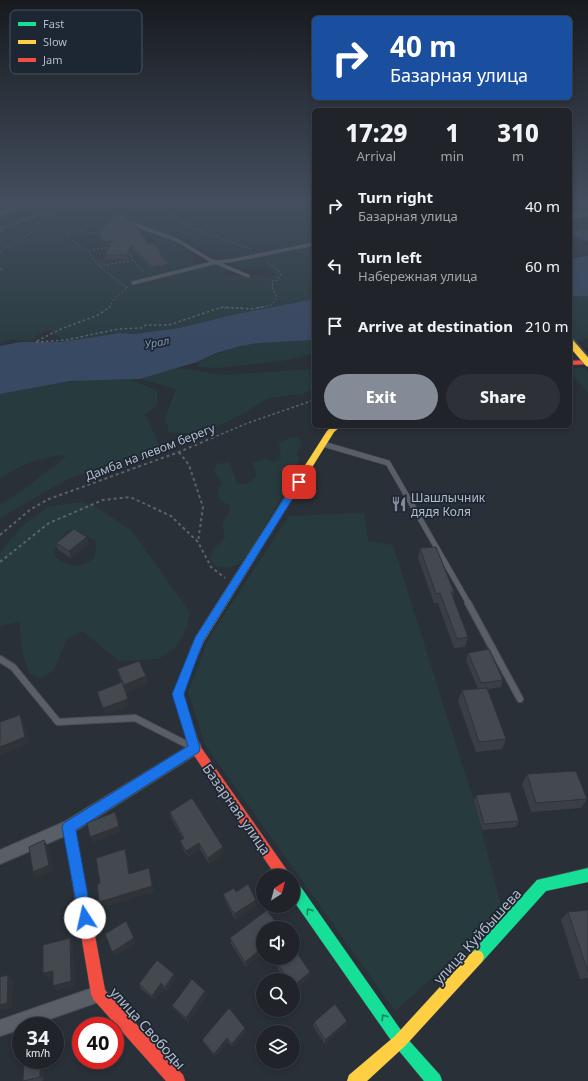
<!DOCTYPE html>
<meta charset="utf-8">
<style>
body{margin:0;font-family:"Noto Sans",sans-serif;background:#2d3036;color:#f1f3f6;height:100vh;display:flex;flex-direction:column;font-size:15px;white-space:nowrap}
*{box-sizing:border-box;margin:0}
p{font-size:13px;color:#a2a4a8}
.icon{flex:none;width:22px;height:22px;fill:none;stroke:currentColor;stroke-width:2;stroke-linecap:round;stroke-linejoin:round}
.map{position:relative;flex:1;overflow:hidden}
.side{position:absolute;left:312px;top:108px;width:260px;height:320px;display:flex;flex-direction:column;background:#20242a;border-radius:6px;box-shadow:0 2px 6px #0003,0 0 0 1px #3d4147}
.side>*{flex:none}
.banner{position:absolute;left:312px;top:16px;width:260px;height:84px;border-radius:6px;box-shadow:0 2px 6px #0003,0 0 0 1px #3d4147;background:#1a4fa0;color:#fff;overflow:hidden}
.needle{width:26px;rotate:36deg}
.fabs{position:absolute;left:256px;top:869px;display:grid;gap:8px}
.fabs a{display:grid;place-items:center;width:44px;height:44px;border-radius:50%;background:#20242a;box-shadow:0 2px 6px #0003,0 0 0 1px #3d4147;font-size:20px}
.speed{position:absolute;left:12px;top:1017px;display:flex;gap:8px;font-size:20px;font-weight:700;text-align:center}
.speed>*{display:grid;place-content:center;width:52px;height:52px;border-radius:50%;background:#20242a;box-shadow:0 2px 6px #0003,0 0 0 1px #3d4147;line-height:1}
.speed small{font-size:10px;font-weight:400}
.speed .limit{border:6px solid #d22;background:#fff;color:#111}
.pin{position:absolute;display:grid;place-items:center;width:34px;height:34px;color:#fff;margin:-17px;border-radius:8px;box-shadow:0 2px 6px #0006}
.me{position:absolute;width:44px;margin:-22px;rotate:350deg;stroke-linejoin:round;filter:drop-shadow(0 0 3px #0008)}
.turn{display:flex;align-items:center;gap:14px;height:84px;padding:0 12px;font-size:18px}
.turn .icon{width:52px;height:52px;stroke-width:2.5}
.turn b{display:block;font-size:28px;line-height:34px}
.eta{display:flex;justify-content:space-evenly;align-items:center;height:68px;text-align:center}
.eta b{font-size:24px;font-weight:800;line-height:28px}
.cta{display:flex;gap:8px;margin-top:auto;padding:8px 12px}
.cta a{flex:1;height:46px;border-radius:24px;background:#848b96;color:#fff;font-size:16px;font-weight:800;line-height:46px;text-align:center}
.cta a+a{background:#2d3036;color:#f1f3f6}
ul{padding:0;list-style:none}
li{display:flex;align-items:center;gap:12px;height:60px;padding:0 12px}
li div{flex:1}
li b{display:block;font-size:15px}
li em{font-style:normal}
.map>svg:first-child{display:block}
</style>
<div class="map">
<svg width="588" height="1081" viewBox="0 0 588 1081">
<rect width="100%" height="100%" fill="#2a3038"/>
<path fill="#273a3e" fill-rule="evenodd" d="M39 204H71L14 221H8L2 216Z
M74 204H314V299L218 318 185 327 134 334 120 333 61 342 59 338 49 330 39 334 30 341 12 339 0 343V234L4 229ZM123 214 132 220 160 232 186 239 206 252 214 255 215 258 239 259 243 261 237 264 238 267 246 269 264 267 275 272 273 276 268 278 257 274 251 277 239 275 227 277 221 274 229 271V269L212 263 193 264 196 259 175 243 148 233 161 249 157 252C134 248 115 236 102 260L96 259 85 250 86 249 79 246V242L64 241V236L66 234C74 229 87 226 96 230L94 233H106L102 230 117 215Z
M575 219 588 220V230L570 229V220Z
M570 296H588V338L570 343Z
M314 340V354L277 362 217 368 199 367 197 362C217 353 236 346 258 343 277 341 295 342 314 340Z
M177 368 223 375 314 369V388L302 394 268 398 246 412 204 433 194 434 169 432 165 418 176 389 140 379Z
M573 368H585L588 372V393L570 373V369Z
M86 380H130L157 390V406L145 414 162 450 142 457 118 461 68 479 0 518V505L28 487 41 475 58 464 67 455C43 456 21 465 0 478V394L56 383Z
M296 437 302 442 297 454 300 459 290 477 284 493 247 556 237 565 228 568 216 566 210 559 213 549 225 538 222 524 229 512 230 506 220 500 217 490 223 483 213 471 217 464 229 462 237 483 246 484 257 476 252 463 265 459 275 462 281 459 279 442 289 438Z
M82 502 96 507 131 530 190 612 187 627 177 646 159 659 119 661 82 631 67 639 54 670 41 679 29 673 23 654 19 622 0 626V552L23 525 50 506ZM74 529 97 542 94 558C79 570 66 567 53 554L66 532Z
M364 513 368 541 393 545 475 805 503 914 395 1011 205 745 188 692 209 638 289 516Z"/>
<path fill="#384963" d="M73 204 4 229 0 233V225L8 226 20 219Z
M570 229 588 230V241L570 235Z
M588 256V296H570V259Z
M314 299V340L258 343 241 346 216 353 197 362 140 379 70 381 0 394V346L21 342H61L120 333 134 334 179 328 232 315Z"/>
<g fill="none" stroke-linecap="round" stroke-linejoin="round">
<defs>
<path id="lane-far2" d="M120 216 127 222 177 240 210 260 248 276
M133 283 217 262 235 260 314 244"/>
<path id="lane-far1" d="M323 444 388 463 469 604"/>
<path id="lane" d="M468 603 520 699
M0 659 13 667 58 722 135 718 190 746"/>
<path id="street" d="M21 204H29L0 216V212Z
M588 212V216L570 218V214Z
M195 742 200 744 201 748 200 752 74 832 0 864V850L64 822Z
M98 986 104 988 106 994 104 1000 30 1026H21V1029L0 1036V1020Z"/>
<path id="fast" d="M588 868V882L546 891 482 962 477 964 472 962 470 957 472 952 537 880Z
M293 881 298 883 405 1036 440 1075 442 1081H424L395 1046 293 900Z"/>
<path id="slow" d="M332 426H341L334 432 204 641 199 653 195 654 191 653 190 650 196 636 327 431Z
M477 950 482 952 484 957 482 962 405 1046 367 1081H347L349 1075 395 1036 472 952Z"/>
<path id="jam" d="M588 360V364L570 365V361Z
M195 646 199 647 200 650 183 694 200 746 291 876H276L189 748 173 694 190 650 191 647Z
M69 821 73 823 75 827 105 990 183 1075 185 1081H166L93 999 91 994 63 827 65 823Z"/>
</defs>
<use href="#lane-far2" stroke="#484c53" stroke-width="4"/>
<use href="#lane-far1" stroke="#484c53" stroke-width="6"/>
<use href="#lane" stroke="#484c53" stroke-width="8"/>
<use href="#street" stroke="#484c53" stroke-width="2"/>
<use href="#fast" stroke="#484c53" stroke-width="1"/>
<use href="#slow" stroke="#484c53" stroke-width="1"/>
<use href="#jam" stroke="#484c53" stroke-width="1"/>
<path stroke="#5d636a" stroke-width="1" stroke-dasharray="2 2" stroke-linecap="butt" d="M156 204 191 228 251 249
M101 235 79 231 66 236 88 251 110 247
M88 251 99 266
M0 252 32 232 36 226 45 217 77 204
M129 252 133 260
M0 268 3 269 0 272
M127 288 99 266 133 260 145 273
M109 308 114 299 128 287
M220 308H242
M258 308 271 305 277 298 273 289 272 281H276L281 276 279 271 269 264 268 260"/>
<path stroke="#5d636a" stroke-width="1.5" stroke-dasharray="2.5 2.5" stroke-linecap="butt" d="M37 341 61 329 98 315 110 307
M36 342 66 340 118 329 141 328 146 325H169L222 307 252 309 263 307
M212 438 248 423 314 400"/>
<path stroke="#5d636a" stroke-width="2" stroke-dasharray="3 3" stroke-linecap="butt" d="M179 452 189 465 203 507 198 542
M0 535 31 509 49 499 179 452 214 437
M0 562 49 523 103 500 130 497 171 516 198 542 211 567 225 578"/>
<use href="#lane-far2" stroke="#5a5e66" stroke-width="3"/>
<use href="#lane-far1" stroke="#5a5e66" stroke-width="5"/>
<use href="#lane" stroke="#5a5e66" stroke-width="6"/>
<use href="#street" fill="#5a5e66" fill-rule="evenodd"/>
<use href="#fast" fill="#16e098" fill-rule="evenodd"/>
<use href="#slow" fill="#ffcf43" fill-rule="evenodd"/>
<use href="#jam" fill="#f24e42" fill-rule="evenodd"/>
<path stroke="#595d64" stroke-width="1" d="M570 335 588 356"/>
<defs>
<path id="slow-bridge" d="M570 342 588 363"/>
</defs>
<use href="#slow-bridge" stroke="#484c55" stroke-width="8" stroke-linecap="butt"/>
<use href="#slow-bridge" stroke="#ffcf43" stroke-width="7"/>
</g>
<path fill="#3a3f45" d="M99 234 148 244 169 264 170 267 154 271 132 249 128 259H106L105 255 111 244 104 246 100 238Z
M87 537 89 544 71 558 58 550 56 543Z
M420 548 454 592 453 597 468 637 465 647 454 648 438 603H434L418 558Z
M468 653 503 680 501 687 488 689 506 739 502 749 476 752 458 701 462 690 478 689 466 660Z
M117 669 148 684 126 693 119 676Z
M527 774 587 799 581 808 531 812 522 784Z
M476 795 519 821 516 827 482 830 474 801Z
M170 812 224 853 209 864 200 849 188 857 182 847 180 841 183 839 171 818Z
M236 892 257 905 235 920 225 900 223 894Z
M588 910V978L580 979 561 920 568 912Z
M263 928V953L246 967 231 944 230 938Z
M278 964 310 972 309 977 293 991V980H285L278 969Z
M174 974 176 979 167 991 164 988 155 1000 141 989 139 984Z
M205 991 207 995 188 1022 175 1010 172 1006Z
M347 1021 346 1025 325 1044 313 1026 314 1022Z
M246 1032 233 1047 228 1042 215 1057 204 1043 202 1040Z
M24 1060 44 1080 41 1081H23Z"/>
<path fill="#303338" d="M113 240 114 244 104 246 103 242Z
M131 245 132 249 128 259 127 255Z
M169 264 170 267 154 271 153 267Z
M87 537 89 544 71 558 69 551Z
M146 676 148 684 126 693 124 685Z
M128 699 130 706 105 715 103 708Z
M20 715 24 722 29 744 0 755V747Z
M115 812 118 819 121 832 93 843 90 837Z
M44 840 48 846 53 871 37 878 33 872Z
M199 843 200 849 188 857 186 851Z
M223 847 224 853 209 864 208 858Z
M125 849 127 855 132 880 129 874Z
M149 868 151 874 154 892 102 908 99 902Z
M256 900 257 905 235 920 234 914Z
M126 921 136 943 115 957 112 952Z
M70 938 73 943 75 986 57 991 53 986Z
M263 947V953L246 967 245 962Z
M53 971 57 976 47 978 43 973Z
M310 972 309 977 293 991V986Z
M174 974 176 979 167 991 165 987Z
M8 975 13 980 12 1008 0 1010V1005Z
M161 983 164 988 155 1000 152 996Z
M205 991 207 995 188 1022 186 1018Z
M347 1021 346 1025 325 1044V1040Z
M245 1028 246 1032 233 1047 232 1044Z
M227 1038 228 1042 215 1057 214 1054Z
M40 1060H45L44 1080 40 1077Z
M105 1060H112V1062L93 1069 89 1065Z"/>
<path fill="#444950" stroke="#303338" d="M114 215 136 225 148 244 155 243 163 258 169 264 153 267 131 245 127 255H105L113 240 103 242 99 234Z
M74 529 87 537 69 551 56 543Z
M436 547 454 592H451L468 637 457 639 440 593 436 594 420 548Z
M489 649 503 680 481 683 468 653Z
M139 661 146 676 124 685 117 669Z
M122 682 128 699 103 708 97 692Z
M487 688 506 739 479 742 462 690Z
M20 715 25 737 0 747V722Z
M576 771 587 799 536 803 527 774Z
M510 792 519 821 484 824 476 795Z
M192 798 223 847 208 858 199 843 186 851 180 841 184 838 170 812Z
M115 812 119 826 90 837 87 823Z
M44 840 49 865 33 872 29 847Z
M125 849 129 874 149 868 152 886 99 902 97 884 100 883 96 858Z
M248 884 256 900 234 914 223 894 234 888 236 892Z
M267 910 280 928H263V947L245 962 230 938Z
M588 910V972L568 912Z
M126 921 134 938 112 952 105 934Z
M70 938 71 981 53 986V971L43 973V945Z
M295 950 310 972 293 986V980H288L278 964 286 958H293V952Z
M157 960 174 974 165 987 161 983 152 996 139 984Z
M8 975 7 1003 0 1005V977Z
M192 979 205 991 186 1018 172 1006Z
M335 1004 347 1021 325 1040 314 1022Z
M229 1008 245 1028 232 1044 227 1038 214 1054 202 1040Z
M24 1060H40V1077L23 1081Z
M89 1060H105L89 1065Z"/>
<defs><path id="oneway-chevron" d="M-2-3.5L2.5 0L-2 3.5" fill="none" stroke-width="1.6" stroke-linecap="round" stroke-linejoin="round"/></defs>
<g stroke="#1a8366">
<use href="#oneway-chevron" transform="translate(309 911) rotate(-125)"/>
<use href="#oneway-chevron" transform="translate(384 1017) rotate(-125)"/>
</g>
<linearGradient id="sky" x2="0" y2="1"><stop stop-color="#171a1f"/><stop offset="0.57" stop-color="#444e5e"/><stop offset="1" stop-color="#444e5e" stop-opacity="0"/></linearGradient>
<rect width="588" height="356" fill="url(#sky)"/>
<path fill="#1a73e8" stroke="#114b97" d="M299 479 303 482 204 640 194 666 184 694 200 748 199 752 76 830 92 918 90 923 85 925 80 923 62 827 64 823 188 746 172 694 195 638 296 480Z"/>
<defs>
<symbol id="restaurant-bare" viewBox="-9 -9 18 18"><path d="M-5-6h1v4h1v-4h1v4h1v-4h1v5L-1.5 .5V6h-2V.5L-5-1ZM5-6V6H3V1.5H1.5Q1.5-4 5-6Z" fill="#848b96" stroke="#1d2633" stroke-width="2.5" paint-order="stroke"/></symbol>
</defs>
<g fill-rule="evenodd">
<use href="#restaurant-bare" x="388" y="493" width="22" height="22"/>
</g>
<g text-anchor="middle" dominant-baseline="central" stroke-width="3.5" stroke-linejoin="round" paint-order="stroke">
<g font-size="11" font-style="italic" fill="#7c92b1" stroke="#1d2633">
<text transform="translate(157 342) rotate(-10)">Урал</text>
</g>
<g font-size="12" fill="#b4bcc9" stroke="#1d2633">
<text transform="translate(150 452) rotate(-21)">Дамба на левом берегу</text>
</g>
<g font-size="12" fill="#b4bcc9" stroke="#1d2633" text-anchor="start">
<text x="411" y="497">Шашлычник<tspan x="411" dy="14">дядя Коля</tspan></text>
</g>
<g font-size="14" fill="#b4bcc9" stroke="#1d2633">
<text transform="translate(237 809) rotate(55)">Базарная улица</text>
<text transform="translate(477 936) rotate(-48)">улица Куйбышева</text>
<text transform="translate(148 1028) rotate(48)">улица Свободы</text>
</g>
</g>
<rect x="10" y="10" width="132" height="64" rx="6" fill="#1d2633" stroke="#4a5360" stroke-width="1"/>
<rect x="18" y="22" width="18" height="4" fill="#16e098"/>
<rect x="18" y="40" width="18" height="4" fill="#ffcf43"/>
<rect x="18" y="58" width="18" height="4" fill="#f24e42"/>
<g font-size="11" fill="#b4bcc9">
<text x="43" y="28">Fast</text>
<text x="43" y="46">Slow</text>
<text x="43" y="64">Jam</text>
</g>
</svg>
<div class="fabs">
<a><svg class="needle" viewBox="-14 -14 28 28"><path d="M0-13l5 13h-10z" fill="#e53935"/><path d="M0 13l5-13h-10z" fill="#a2a4a8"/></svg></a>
<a><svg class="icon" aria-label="sound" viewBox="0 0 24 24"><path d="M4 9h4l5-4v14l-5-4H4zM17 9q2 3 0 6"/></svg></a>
<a><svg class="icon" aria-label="search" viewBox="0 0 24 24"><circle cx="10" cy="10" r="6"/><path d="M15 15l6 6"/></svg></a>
<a><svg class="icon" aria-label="layers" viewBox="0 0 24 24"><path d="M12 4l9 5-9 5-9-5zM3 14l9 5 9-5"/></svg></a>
</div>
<div class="speed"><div>34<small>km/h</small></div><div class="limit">40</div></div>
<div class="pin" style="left:299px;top:482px;background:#d93025"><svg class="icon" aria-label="arrive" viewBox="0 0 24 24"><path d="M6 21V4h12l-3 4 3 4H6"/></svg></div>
<svg class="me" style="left:85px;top:918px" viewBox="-20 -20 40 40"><circle r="19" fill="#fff"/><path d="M0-13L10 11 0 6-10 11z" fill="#1a73e8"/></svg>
<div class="banner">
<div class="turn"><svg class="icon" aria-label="right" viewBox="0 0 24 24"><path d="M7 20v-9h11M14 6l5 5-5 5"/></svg><div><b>40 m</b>Базарная улица</div></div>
</div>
<section class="side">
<div class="eta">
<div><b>17:29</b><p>Arrival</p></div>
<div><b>1</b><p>min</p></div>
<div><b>310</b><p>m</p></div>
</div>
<ul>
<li><svg class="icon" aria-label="right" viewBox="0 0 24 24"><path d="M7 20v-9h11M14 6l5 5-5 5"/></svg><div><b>Turn right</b><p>Базарная улица</p></div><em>40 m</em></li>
<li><svg class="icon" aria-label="left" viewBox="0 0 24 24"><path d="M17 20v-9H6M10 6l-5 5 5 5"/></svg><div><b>Turn left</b><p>Набережная улица</p></div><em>60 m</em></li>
<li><svg class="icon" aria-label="arrive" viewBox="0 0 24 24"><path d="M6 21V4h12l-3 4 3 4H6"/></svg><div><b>Arrive at destination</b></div><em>210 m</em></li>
</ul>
<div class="cta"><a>Exit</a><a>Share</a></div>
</section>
</div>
